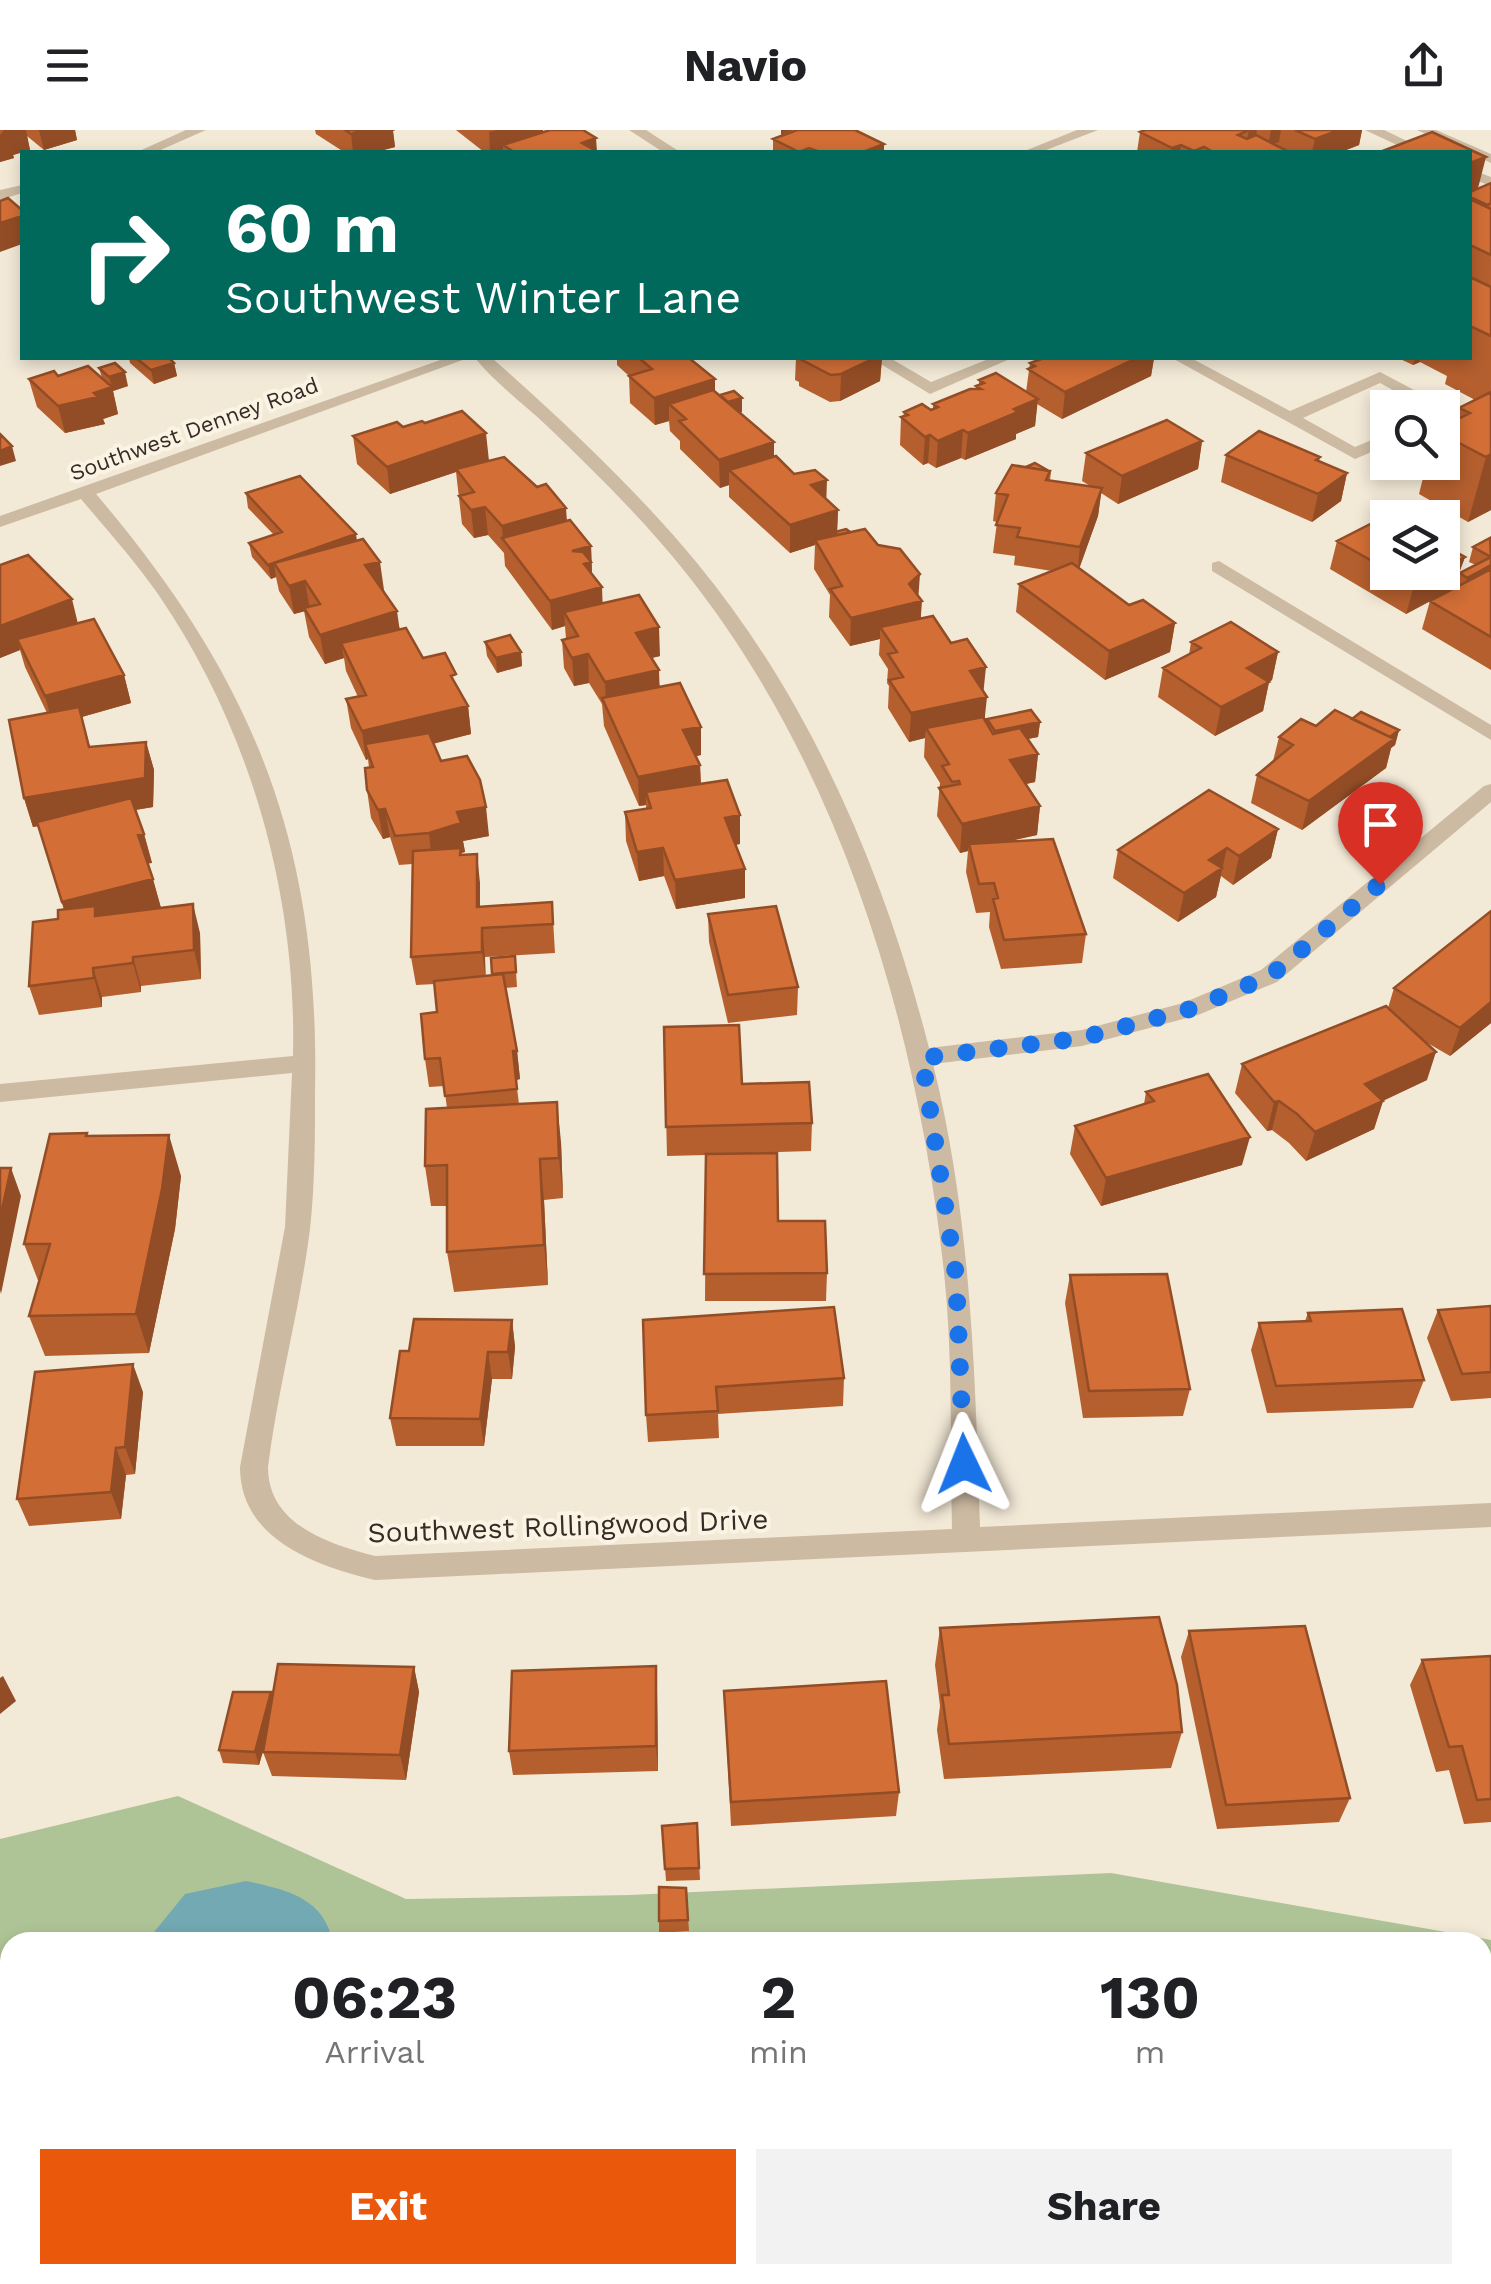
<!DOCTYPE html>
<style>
body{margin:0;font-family:"Work Sans",sans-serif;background:#f2f2f2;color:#202124;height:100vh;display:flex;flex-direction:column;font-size:38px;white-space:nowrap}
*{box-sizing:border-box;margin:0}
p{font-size:32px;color:#757577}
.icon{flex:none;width:55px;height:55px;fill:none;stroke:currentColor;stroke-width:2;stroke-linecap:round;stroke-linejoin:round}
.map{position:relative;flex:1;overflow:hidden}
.details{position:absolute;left:0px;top:1802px;width:1492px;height:352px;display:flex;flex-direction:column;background:#fff;border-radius:30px 30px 0 0;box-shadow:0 5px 15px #0003}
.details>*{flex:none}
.hud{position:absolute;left:20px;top:20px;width:1452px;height:210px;border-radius:0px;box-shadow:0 5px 15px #0003;background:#00695c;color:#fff;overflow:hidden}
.buttons{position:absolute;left:1370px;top:260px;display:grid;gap:20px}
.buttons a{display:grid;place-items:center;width:90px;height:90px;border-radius:0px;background:#fff;box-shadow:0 5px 15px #0003;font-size:50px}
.pin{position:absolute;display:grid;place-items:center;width:85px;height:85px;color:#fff;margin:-102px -42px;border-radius:50% 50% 50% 0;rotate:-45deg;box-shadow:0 0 10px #0007}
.pin .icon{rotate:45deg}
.me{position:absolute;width:110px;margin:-55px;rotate:358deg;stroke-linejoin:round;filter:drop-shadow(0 0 8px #0008)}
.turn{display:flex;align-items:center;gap:35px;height:210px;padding:0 40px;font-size:45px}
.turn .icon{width:130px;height:130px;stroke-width:2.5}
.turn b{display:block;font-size:70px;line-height:85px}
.eta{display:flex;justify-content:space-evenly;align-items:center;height:170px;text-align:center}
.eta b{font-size:60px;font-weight:700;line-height:70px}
.action{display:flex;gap:20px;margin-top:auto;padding:20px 40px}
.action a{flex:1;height:115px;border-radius:0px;background:#ea580c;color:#fff;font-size:40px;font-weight:700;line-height:115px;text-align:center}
.action a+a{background:#f2f2f2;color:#202124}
header{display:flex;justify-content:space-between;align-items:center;height:130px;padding:0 40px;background:#fff;font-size:45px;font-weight:700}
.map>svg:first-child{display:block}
</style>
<header><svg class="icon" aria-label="menu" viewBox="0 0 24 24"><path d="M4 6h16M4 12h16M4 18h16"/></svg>Navio<svg class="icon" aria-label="share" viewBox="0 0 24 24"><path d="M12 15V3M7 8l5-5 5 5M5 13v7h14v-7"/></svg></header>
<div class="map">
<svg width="1491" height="2154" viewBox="0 0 1491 2154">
<rect width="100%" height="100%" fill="#f3e9d7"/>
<path fill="#afc496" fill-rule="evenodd" d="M178 1666 406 1769 630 1765 1111 1743 1491 1810V2154H0V1709ZM10 1812H1482V2145H10Z"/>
<path fill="#73a9b3" d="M246 1751C287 1760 323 1767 333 1812H239L212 1806 205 1812H146L185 1764Z
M10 1888V1992L0 1996V1890Z
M192 2145H412L397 2154H194Z
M1233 2145H1344L1331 2154H1223Z"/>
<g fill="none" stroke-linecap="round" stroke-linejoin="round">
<path fill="#ccbaa2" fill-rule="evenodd" d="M186 0H206L156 22H137Z
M629 0H646L680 22H663Z
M1077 0H1098L1041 22H1022Z
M1365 0H1384L1430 22H1412Z
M1417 0H1436L1491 24V33Z
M1470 39 1491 47V56L1470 48Z
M22 55V63L0 70V60Z
M446 228H468L96 364C256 552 320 716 315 963 315 1008 315 1054 310 1099 300 1179 278 1257 268 1337 268 1395 329 1414 375 1426L952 1399C950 1313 953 1227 944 1142 917 896 842 639 686 443 644 390 595 342 546 295 523 273 495 253 475 228H492C564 292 635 358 697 433 811 571 885 745 929 918L1082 900 1183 873 1261 840 1484 656 1491 654V672L1277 852 1198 885 1082 916 933 934C971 1087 975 1240 980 1397L1491 1373V1397L375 1450C317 1436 240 1410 240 1337L285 1097 292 943 0 972V954L293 926C297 764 250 598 158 464 135 431 107 400 81 369L0 397V386Z
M871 228H890L931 252 991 228H1012L930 264Z
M1172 228H1191L1290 281 1380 242 1448 278 1442 282V278H1425L1380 253 1303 288 1355 317 1388 303V315L1355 329Z
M1219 431 1491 595V610L1212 441V433Z"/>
</g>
<path fill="#b55f2e" d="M0 0H75L77 10 44 20 27 6 30 20 13 25 14 28 0 32Z
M315 0H395L393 1 395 17 376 22H344L316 4Z
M456 0H543V2L598 22H484Z
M1145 0H1362L1359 15 1341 22H1137L1140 2Z
M773 9 884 14V22H773Z
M1470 22 1478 59 1491 53V380L1468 392 1419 364 1427 332H1442V297L1456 290 1459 278 1475 270 1445 254 1447 246 1420 232 1413 235 1398 228H1470Z
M129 228H169L174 233 177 246 154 254 130 233Z
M617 228H689L715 249V261L720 266 742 268V282L740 283 774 312V326L838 380 837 401 918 466 921 489 984 561 985 590 987 594V589L1040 592 1038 607 1028 609 1038 624 1035 652 1026 654 1040 676 1037 705 1008 711 1086 804 1082 833 1001 839 989 797 990 782 976 783 966 742 968 721 960 723 937 686 940 653 924 627 925 608 909 612 888 578 889 556 887 553 888 539 879 525 880 509 850 516 829 487 830 465 814 439 815 415 790 423 729 367V355L720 358 680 319V311L670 301 669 291 655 295 630 273 629 246 617 235Z
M796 228H882L880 251 840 271 830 272 799 256V252L795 250Z
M1044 228H1154L1151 246 1062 289 1037 274 1035 296 1016 304V309L965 330 961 328 936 338 928 333 923 335 900 315 901 287H903L904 282 933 279V274L976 259V256L979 255V250L1026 262 1030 233Z
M99 238 128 256 113 261 118 284 103 289 105 294 65 303 37 277 29 250 102 248Z
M425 293 489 331 567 390 591 416 592 444 603 474 660 526 652 528 660 557 701 625 696 626 700 635 701 654 740 714 735 715 745 768 676 779 664 746 639 751 626 711 625 682 646 679V675L639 676 604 596 602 574 589 553 574 556 564 538 562 510 566 509 565 496 552 500 505 436 504 423 488 405 474 408 462 394 456 342 390 364 357 334 353 306Z
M1202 311 1198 339 1118 374 1101 363 1098 386 1079 438 1129 475 1175 493 1170 522 1105 550 1016 482 1019 454 1052 441 1014 435 1015 426 993 423 997 392 993 391 996 363 1051 342 1050 350 1092 357 1082 351 1086 323Z
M1226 325 1320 327 1319 331 1347 343 1341 371 1312 392 1221 352Z
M246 363 357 410 384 460 400 499 423 528 458 558 468 576 471 604 433 614 441 631 489 706 463 711 465 722 461 723 480 753V777L552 772 555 823 485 827V846L492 845 515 826 517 857 505 858 517 921 520 949 516 950 519 974 561 1012 563 1068 544 1070 548 1155 454 1162 447 1122V1076H431L425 1036 447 978 444 956 429 957 425 929 437 882 435 854 416 855 411 827 412 734 399 735 390 707 383 709 371 688 367 660 369 638 368 629 366 630 351 598 346 569 358 567 346 541 344 528 325 534 309 507 304 481 294 484 279 461 276 447 271 449 252 427 249 413 274 405 248 378Z
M1388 388V442H1442L1465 427 1453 459 1456 457 1460 443 1476 435 1469 432 1473 417 1491 409V540L1422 499 1430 471 1406 484 1330 439 1337 411Z
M0 435 78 493 124 545 131 573 82 587 90 617 146 612 154 640 153 677 135 680 144 704 152 733H148L161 778 200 803 201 849 141 856V862L102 867V877L39 885 29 856 58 789 64 780 38 696 33 697 24 668 47 583 25 537 20 520 0 528Z
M485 512 521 522 522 536 497 543 487 526Z
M1191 512 1278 522 1272 550 1269 552 1263 581 1215 606 1158 567 1163 538 1189 525Z
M1352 589 1399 600 1395 615 1391 618 1386 638 1302 700 1251 673 1257 645 1273 631 1279 607 1316 596Z
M1278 699 1271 728 1233 755 1221 746 1216 767 1178 792 1113 748 1118 720Z
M708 784 798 857 797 885 728 893 709 812Z
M1394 858 1491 893 1450 926 1424 911 1427 950 1383 971 1374 999 1306 1031 1289 1013 1272 1000 1267 1001 1235 963 1242 934 1388 878Z
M664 897 742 954 812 993 811 1021 750 1023 778 1091 827 1143 826 1171H705L706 1025 667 1026Z
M1146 962 1242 1035 1101 1076 1070 1024 1075 996 1144 974Z
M87 1003 88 1006 181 1046 175 1099 149 1223 45 1226 29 1186 39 1153 24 1114Z
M1070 1145 1190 1259 1183 1286 1083 1288 1065 1173Z
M1491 1176V1268L1451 1271 1427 1208 1438 1180Z
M834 1177 844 1248 843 1276 718 1284 719 1308 648 1312 646 1285Z
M1308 1183 1424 1250 1413 1278 1267 1283 1251 1220 1259 1193 1305 1191Z
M512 1190 515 1217 512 1249H492L484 1316H396L390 1288 409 1221Z
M143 1262 135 1344 126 1345 121 1389 29 1396 17 1369Z
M940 1498 1182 1602 1171 1638 944 1649 937 1600 940 1576 935 1535Z
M1189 1501 1350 1668 1339 1692 1217 1699 1181 1527Z
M1491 1526V1692L1464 1694 1449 1640 1436 1642 1410 1555 1422 1530Z
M414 1537 419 1562 406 1650 272 1646 263 1622 259 1635 223 1633 219 1620 272 1566Z
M724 1561 899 1662 896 1686 731 1696Z
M657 1562 658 1641 513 1645 509 1621Z
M697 1693 700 1750 666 1751 662 1696Z
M686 1758 689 1801 659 1803V1791Z"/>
<path fill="#934d26" d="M4 0H26L30 20 13 25 14 28 0 32V5Z
M39 0H75L77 10 44 20Z
M363 0H395L393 1 395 17 376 22H353L351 4Z
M497 0H543L544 13 503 15V22H490L489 2Z
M781 0H794L781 5Z
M1249 0H1257L1255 10 1246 13Z
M1271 0H1281L1279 12 1268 16Z
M1339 0H1362L1359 15 1341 22H1312L1315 9Z
M596 8 597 22 582 13Z
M884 14V22H863Z
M1181 15 1180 22H1171L1172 18Z
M1486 27 1475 70 1470 67V33Z
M22 86V114L0 122V93Z
M875 228H882L880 251 840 271 841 244Z
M1137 228H1154L1151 246 1062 289 1065 262Z
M1415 228H1421L1420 232 1413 235Z
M174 233 177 246 154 254 151 240Z
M125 242 128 256 113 261 118 284 103 289 105 294 65 303 58 276 112 257 109 247Z
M715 249V276L669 274V291L655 295 654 268Z
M742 268V282L727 287V273Z
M1038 269 1035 296 1016 304V309L965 330 968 303 1014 279Z
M963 300 961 328 936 338 938 311Z
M486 303 489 331 456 339V342L390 364 387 337Z
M930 305 928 333 923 335 925 307Z
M1202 311 1198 339 1118 374 1122 346Z
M774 312V340H729V355L720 358 719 330Z
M12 316 16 331 0 336V321Z
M1491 324V380L1468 392 1486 327Z
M1347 343 1341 371 1312 392 1318 364Z
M827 350 826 378 811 355Z
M1102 358 1098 386 1077 445 1080 417Z
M485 377 488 405 474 408 471 380Z
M566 378 568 406 503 409 502 396Z
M838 380 837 405 835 402V409L815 410V415L790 423V395Z
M356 404 358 418 274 433Z
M591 416 592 444 602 457 603 485 564 482 565 496 552 500 550 471 572 421Z
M1465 427 1453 459 1406 484 1414 456 1439 442H1442V440Z
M380 432 384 460 370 464 365 435Z
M274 433 276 447 271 449 268 435Z
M1491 435V447L1463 462 1467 448Z
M920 444 918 472 922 471 920 499 880 497V509L850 516 851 488 909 454Z
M305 451 310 480 294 484 289 456Z
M72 469 79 498 17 509 20 520 0 528V496Z
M397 481 401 509 341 513 344 528 325 534 320 505Z
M1175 493 1170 522 1105 550 1109 521Z
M659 497 660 526 638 531 636 503Z
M521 522 522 536 497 543 496 528Z
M1278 522 1272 550 1265 554 1269 552 1263 581 1215 606 1221 577 1247 538Z
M588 524 589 553 574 556 572 528Z
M986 537 983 566 970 541Z
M659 540 660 568 606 577 605 552Z
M124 545 131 573 53 595 45 566Z
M987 567 984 595 926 598 925 608 909 612 911 583Z
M468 576 471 604 370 629 365 614 368 629 366 630 362 601Z
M1040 592 1038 607 993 615 995 601Z
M701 597V625L684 629 683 600Z
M1399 600 1395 615 1391 618 1386 638 1302 700 1309 671Z
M146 612 154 640 153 677 33 697 24 668Z
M1038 624 1035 652 1007 658 1010 630Z
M700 635 701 663 646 662V675L639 676 638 647Z
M1040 676 1037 705 970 720 969 714 968 721 960 723 962 694Z
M486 677 489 706 463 711 465 722 461 723 464 747 432 732 429 703 457 682Z
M385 679 390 707 383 709 378 680Z
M740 685V714L726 716 725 688Z
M1278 699 1271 728 1233 755 1239 726Z
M144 704 152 733 146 734 138 705Z
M663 718 664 746 639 751 637 722Z
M1227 718 1216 767 1178 792 1184 763 1209 730Z
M477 724 480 753V806L477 777Z
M745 739V768L676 779 675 750Z
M153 749 161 778 71 801 62 772Z
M193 774 200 803 201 849 194 820Z
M482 798 485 827 486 851 482 822Z
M133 827 141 856V862L133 833Z
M93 838 102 867V877L94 848Z
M1491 872V893L1450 926 1460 898Z
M513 921H517L520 949 516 950Z
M1436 922 1427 950 1356 983 1365 954Z
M1279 971 1272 1000 1267 1001 1274 972Z
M1383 971 1374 999 1306 1031 1315 1002Z
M557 972 561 1012 563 1068 559 1028Z
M169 1005 181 1046 175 1099 149 1223 136 1184Z
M1250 1007 1242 1035 1101 1076 1106 1048Z
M540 1029 544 1070 548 1155 544 1115Z
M11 1038 21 1066 1 1164 0 1160V1089Z
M512 1190 515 1217 512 1249 508 1222Z
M488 1222 492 1249 484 1316 480 1289Z
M133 1234 143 1262 135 1344 125 1317Z
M116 1318 126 1345 121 1389 111 1362Z
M656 1536 657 1562 658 1641 656 1616Z
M414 1537 419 1562 406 1650 400 1625Z
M3 1546 16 1571 0 1584V1548Z
M271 1562 275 1575 259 1635 255 1622Z"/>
<path fill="#d26e36" stroke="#934d26" stroke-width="2.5" d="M345 0H363L351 4Z
M550 0H583L596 8 582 13 598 22H514L503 15Z
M797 0H855L884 14 863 22H820L809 18 799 22 773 9Z
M1145 0H1245L1247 1 1238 5 1247 9 1256 5 1287 21 1282 22H1211H1213L1204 17 1194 21 1181 15 1172 18 1140 2Z
M1295 0H1339L1315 9Z
M1432 2 1486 27 1470 33V22H1380Z
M1491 53V73L1487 75 1470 67V62Z
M8 68 22 80V86L0 93V71Z
M1470 69 1491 79V125L1470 115Z
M1470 147 1491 157V206L1470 196Z
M136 228H169L174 233 151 240Z
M639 228H689L715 249 654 268 629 246 652 239Z
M803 228H875L841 244 831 245 800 229Z
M1044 228H1137L1065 262 1028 239 1035 236 1030 233Z
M115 233 125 242 109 247 99 238Z
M88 236 112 257 94 263 98 267 58 276 29 249 54 241 58 246Z
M996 243 1038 269 1014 279 1018 282 968 303 963 300 938 311 930 305 925 307 901 287 908 285 904 282 922 274 931 280 938 277 933 274 970 259H981L976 256 984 253 979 250Z
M713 260 774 312 719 330 679 291 686 289 669 274Z
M734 261 742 268 728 272 720 265Z
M1491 262V324L1486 327 1442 304V297L1470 283 1459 278Z
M462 281 486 303 387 337 353 306 397 292 403 297 422 291 425 293Z
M1167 290 1202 311 1122 346 1086 323Z
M1259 301 1320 327 1316 330 1347 343 1318 364 1226 325Z
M0 304 12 316 0 321Z
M776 326 794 344 815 340 827 350 811 355 838 380 790 395 729 340Z
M504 327 537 357 546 354 566 378 502 396 485 377 471 380 459 366 474 362 456 339Z
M1035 333 1049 341 1026 337Z
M1012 335 1050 341 1046 350 1102 358 1080 417 1017 407 1020 398 996 395 1008 365 996 363Z
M300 346 356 404 268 435 249 413 282 402 246 363Z
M1394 382 1404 388H1388V440L1337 411Z
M570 390 591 416 572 421 583 422 591 432 584 434 602 457 550 471 502 408Z
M846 399 850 402 837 405 835 402Z
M865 399 878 415 900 419 920 444 909 454 922 471 851 488 830 459 842 456 815 410Z
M1490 408 1491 427 1473 417Z
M363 409 380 432 365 435 397 481 320 505 304 478 320 474 305 451 289 456 274 433Z
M1447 417 1465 427 1459 430 1442 420V419Z
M1442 420 1461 431 1442 440Z
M28 425 72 469 0 496V435Z
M1491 427V435L1467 448 1460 443Z
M1072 433 1129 475 1143 470 1175 493 1109 521 1019 454Z
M1491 439V507L1430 471Z
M1391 442H1439L1414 456Z
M639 465 659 497 636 503 659 540 605 552 588 524 572 528 562 510 578 506 564 482Z
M933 486 951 513 967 509 986 537 970 541 987 567 911 583 889 550 903 547 888 524 897 522 880 497Z
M94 489 124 545 45 566 17 509Z
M1231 492 1278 522 1247 538 1269 552 1221 577 1163 538 1201 518 1191 512Z
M406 498 423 528 445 523 456 544 451 546 468 576 362 601 346 569 366 565 341 513Z
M510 505 521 522 496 528 485 512Z
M680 553 701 597 683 600 700 635 638 647 602 568Z
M79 577 89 617 146 612 145 648 24 668 9 590Z
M1031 580 1040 592 995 601 987 589Z
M1335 580 1394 609 1309 671 1257 645 1293 615 1279 607 1301 589 1316 596Z
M1361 582 1399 600 1390 607 1352 589Z
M983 587 993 604 1020 598 1038 624 1010 630 1040 676 962 694 939 658 960 654 959 651 952 652 942 636 949 634 926 598Z
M429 603 441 631 467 626 480 650 486 677 457 682 461 693 429 703 395 706 385 679 378 680 367 660 365 638 373 637 365 614Z
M727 650 740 685 725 688 745 739 675 750 663 718 637 722 625 682 651 678 646 662Z
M1209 660 1278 699 1239 726 1227 718 1209 730 1222 738 1184 763 1118 720Z
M131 668 144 704 138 705 153 749 62 772 37 692Z
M1053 709 1086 804 1004 810 993 769 998 768 994 753 979 754 969 714Z
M461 718 460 725 477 724V777L552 772 553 794 482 798V822L411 827 413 721Z
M193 774 194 820 133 827V833L93 838 94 848 29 856 33 792 58 789V780L95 776V786Z
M776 776 798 857 728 865 708 784Z
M1491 781V872L1460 898 1394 858Z
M515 826 516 842 492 844 491 828Z
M503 844 517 921H513L517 959 445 966 440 928 425 929 421 884 437 882 434 851Z
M1386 876 1436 922 1365 954 1383 971 1315 1002 1297 984 1279 971 1274 972 1242 934Z
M739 895 742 954 809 952 812 993 666 997 664 897Z
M1208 944 1250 1007 1106 1048 1075 996 1154 971 1146 962Z
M557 972 559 1028 540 1029 544 1115 447 1122V1035L425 1036 426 979Z
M87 1003 86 1006 169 1005 162 1059 136 1184 29 1186 50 1114H24L50 1004Z
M777 1023 778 1091H825L827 1143 704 1144 706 1024Z
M0 1038H11L0 1089Z
M1167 1144 1190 1259 1089 1261 1070 1145Z
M1491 1176V1242L1462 1244 1438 1180Z
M834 1177 844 1248 716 1257 718 1281 646 1285 643 1190Z
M1402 1179 1424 1250 1276 1256 1259 1193 1311 1191 1308 1183Z
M414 1189 512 1190 508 1222H488L480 1289 390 1288 400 1221H409Z
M133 1234 125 1317 116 1318 111 1362 17 1369 35 1242Z
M1159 1487 1177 1555 1182 1602 949 1614 942 1565H949L940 1498Z
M1305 1496 1350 1668 1226 1675 1189 1501Z
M1491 1526V1669L1477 1670 1462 1616 1449 1617 1422 1530Z
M278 1534 414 1537 400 1625 263 1622Z
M656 1536V1616L509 1621 512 1541Z
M886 1551 899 1662 731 1672 724 1561Z
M233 1562H271L255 1622 219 1620Z
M697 1693 699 1738 665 1739 662 1696Z
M659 1757 686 1758 688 1790 659 1791Z"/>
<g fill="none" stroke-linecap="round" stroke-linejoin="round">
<path stroke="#1a73e8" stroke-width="18" stroke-dasharray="0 32.4" d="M964 1334 956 1145 922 928 1082 908 1190 879 1270 846 1380 754"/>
</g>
<g text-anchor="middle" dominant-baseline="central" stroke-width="8" stroke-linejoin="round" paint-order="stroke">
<g font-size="22" fill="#362c25" stroke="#fbf3e3">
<text transform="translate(194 299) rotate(-20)">Southwest Denney Road</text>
</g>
<g font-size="28" fill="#362c25" stroke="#fbf3e3">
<text transform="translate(568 1396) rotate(-2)">Southwest Rollingwood Drive</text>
</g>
</g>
</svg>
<div class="buttons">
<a><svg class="icon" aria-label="search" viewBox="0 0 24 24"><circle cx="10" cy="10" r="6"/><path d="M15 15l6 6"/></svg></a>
<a><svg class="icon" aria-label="layers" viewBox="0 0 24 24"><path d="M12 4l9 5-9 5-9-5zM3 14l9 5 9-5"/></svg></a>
</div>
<div class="pin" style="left:1380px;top:754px;background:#d93025"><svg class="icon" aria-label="arrive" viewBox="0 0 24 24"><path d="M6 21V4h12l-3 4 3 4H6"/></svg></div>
<svg class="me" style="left:964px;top:1334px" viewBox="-20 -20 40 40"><path d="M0-17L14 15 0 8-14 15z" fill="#1a73e8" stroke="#fff" stroke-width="4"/></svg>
<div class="hud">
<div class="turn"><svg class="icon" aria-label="right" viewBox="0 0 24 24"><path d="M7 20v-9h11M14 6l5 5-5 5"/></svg><div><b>60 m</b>Southwest Winter Lane</div></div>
</div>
<section class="details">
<div class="eta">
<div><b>06:23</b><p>Arrival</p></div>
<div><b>2</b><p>min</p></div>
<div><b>130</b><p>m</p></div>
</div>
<div class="action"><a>Exit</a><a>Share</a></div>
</section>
</div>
